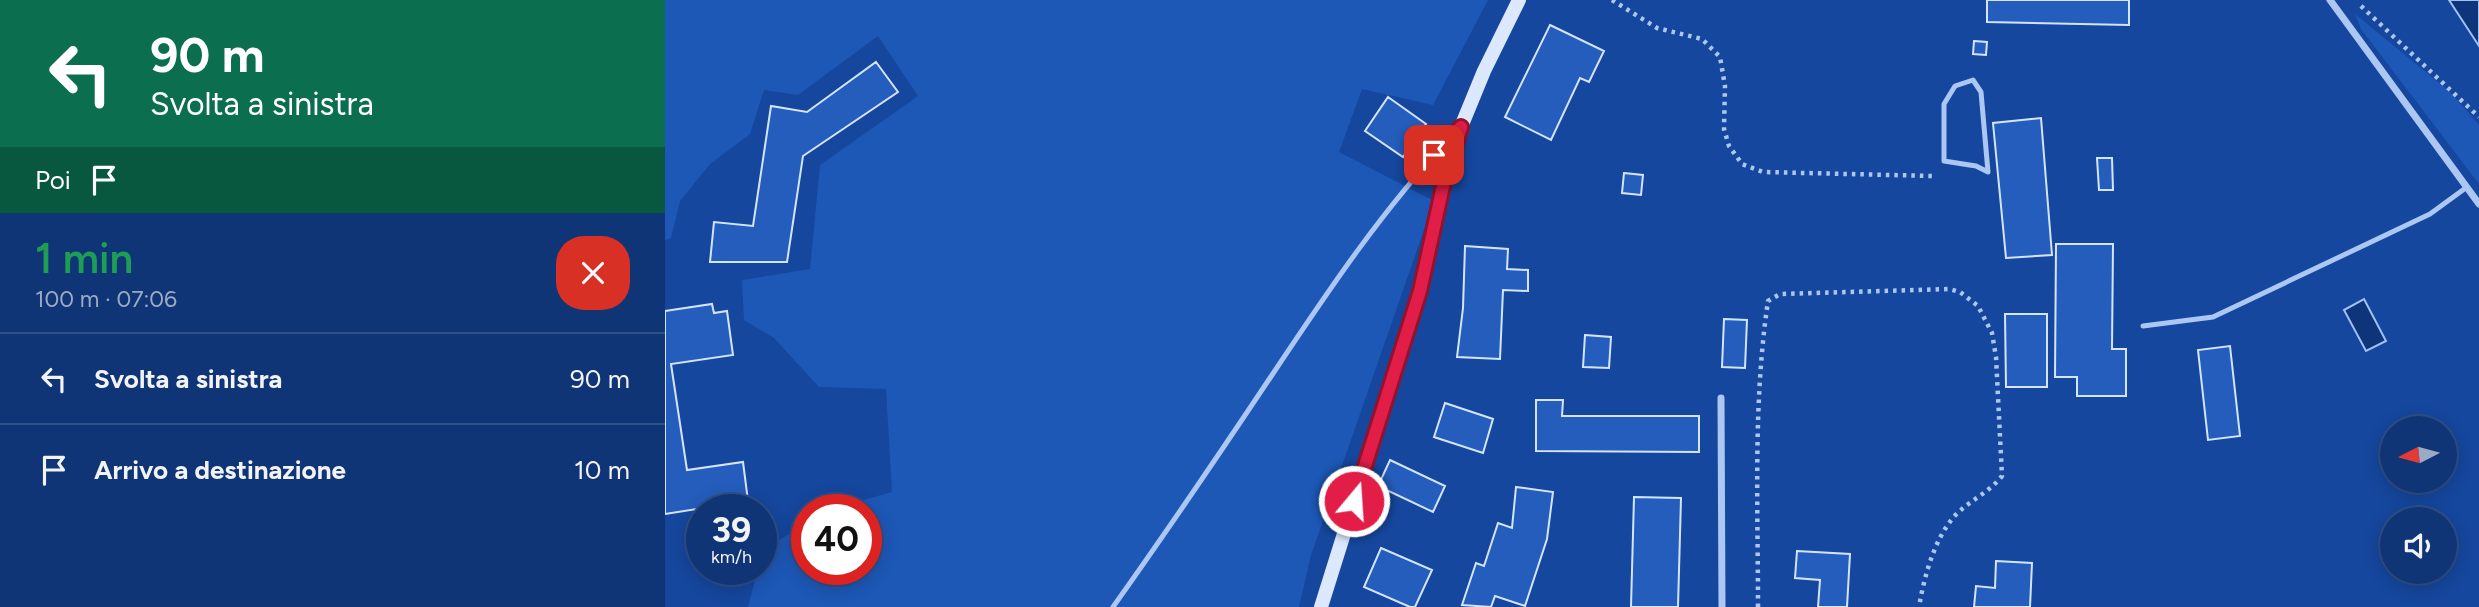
<!DOCTYPE html>
<html lang="it">
<meta charset="utf-8">
<style>
body{margin:0;font-family:Figtree,sans-serif;background:#1e407e;color:#f1f3f6;height:100vh;display:flex;flex-direction:column;font-size:26px;white-space:nowrap}
*{box-sizing:border-box;margin:0}
p{font-size:23px;color:#9cabc5}
.icon{flex:none;width:38px;height:38px;fill:none;stroke:currentColor;stroke-width:2;stroke-linecap:round;stroke-linejoin:round}
.map{position:relative;flex:1;overflow:hidden}
.panel{display:flex;flex-direction:column;background:#103576;width:665px}
.panel>*{flex:none}
.top-card{background:#0b6e4f;color:#fff;overflow:hidden}
.needle{width:46px;rotate:264deg}
.controls{position:absolute;left:1715px;top:416px;display:grid;gap:14px}
.controls a{display:grid;place-items:center;width:77px;height:77px;border-radius:50%;background:#103576;box-shadow:0 4px 18px #0003,0 0 0 2px #305088;font-size:35px}
.speed{position:absolute;left:21px;top:494px;display:flex;gap:14px;font-size:35px;font-weight:700;text-align:center}
.speed>*{display:grid;place-content:center;width:91px;height:91px;border-radius:50%;background:#103576;box-shadow:0 4px 18px #0003,0 0 0 2px #305088;line-height:1}
.speed small{font-size:18px;font-weight:400}
.speed .limit{border:10px solid #d22;background:#fff;color:#111}
.pin{position:absolute;display:grid;place-items:center;width:60px;height:60px;color:#fff;margin:-30px;border-radius:14px;box-shadow:0 4px 10px #0006}
.me{position:absolute;width:77px;margin:-38px;rotate:18deg;stroke-linejoin:round;filter:drop-shadow(0 0 5px #0008)}
.turn{display:flex;align-items:center;gap:24px;height:147px;padding:0 35px;font-size:32px}
.turn .icon{width:91px;height:91px;stroke-width:2.5}
.turn b{display:block;font-size:49px;line-height:60px}
.then{display:flex;align-items:center;height:66px;padding:0 35px;background:#0003;gap:14px;font-size:26px}
.round{display:grid;place-items:center;flex:none;width:74px;height:74px;border-radius:28px;background:#1e407e}
.overview{display:flex;align-items:center;justify-content:space-between;height:119px;padding:0 35px}
h1{font-size:42px;font-weight:600;line-height:52px;color:#1e9e55}
ul{padding:0;list-style:none}
li{display:flex;align-items:center;gap:21px;height:91px;padding:0 35px;border-top:2px solid #305088}
li div{flex:1}
li b{display:block;font-size:26px}
li em{font-style:normal}
main{display:flex;flex:1;min-height:0}
.map>svg:first-child{display:block}
</style>
<main>
<section class="panel">
<div class="top-card">
<div class="turn"><svg class="icon" aria-label="left" viewBox="0 0 24 24"><path d="M17 20v-9H6M10 6l-5 5 5 5"/></svg><div><b>90 m</b>Svolta a sinistra</div></div>
<div class="then">Poi<svg class="icon" aria-label="arrive" viewBox="0 0 24 24"><path d="M6 21V4h12l-3 4 3 4H6"/></svg></div>
</div>
<div class="overview"><div><h1>1 min</h1><p>100 m · 07:06</p></div><a class="round" style="background:#d93025;color:#fff"><svg class="icon" aria-label="close" viewBox="0 0 24 24"><path d="M6 6l12 12M18 6L6 18"/></svg></a></div>
<ul>
<li><svg class="icon" aria-label="left" viewBox="0 0 24 24"><path d="M17 20v-9H6M10 6l-5 5 5 5"/></svg><div><b>Svolta a sinistra</b></div><em>90 m</em></li>
<li><svg class="icon" aria-label="arrive" viewBox="0 0 24 24"><path d="M6 21V4h12l-3 4 3 4H6"/></svg><div><b>Arrivo a destinazione</b></div><em>10 m</em></li>
</ul>
</section>
<div class="map">
<svg width="1814" height="607" viewBox="0 0 1814 607">
<rect width="100%" height="100%" fill="#15479e"/>
<path fill="#1d58b7" d="M0 0H823L768 105 697 89 674 152 769 201 646 555 634 607H83L93 569H96L98 550 142 523V569H201V509H167L227 492 221 389 154 387 109 338 79 320 77 280 145 269 155 165 253 96 213 36 133 95 99 90 85 134 45 164 15 201 6 238 0 240Z
M1690 14 1785 92 1814 125V184L1696 29Z"/>
<path fill="#0e347a" stroke="#9fc1f6" stroke-width="2" d="M1784 0H1814V46Z
M1699 299 1721 341 1701 351 1679 310Z"/>
<path fill="#245dbc" stroke="#d5e4fd" stroke-width="2" d="M1322 0H1464V25L1322 22Z
M885 25 939 51 924 82 915 78 886 140 840 117Z
M1309 41 1322 42 1321 55 1308 54Z
M211 62 233 92 138 156 122 262H45L49 222 88 226 106 106 142 112Z
M723 97 761 124 738 157 700 131Z
M1376 118 1387 255 1341 258 1328 123Z
M1432 158H1447L1448 190H1434Z
M959 173 978 175 976 195 957 193Z
M1391 244H1448L1447 349H1461V396H1412V377H1390Z
M800 246 843 249 842 269 863 270V291L838 290 835 359 792 357 798 308Z
M47 304 49 313 62 311 68 355 6 364 22 470 78 462 83 501 0 514V311Z
M1340 314H1382V387H1341Z
M1059 319 1082 320 1080 368 1057 367Z
M920 335 946 337 944 368 918 367Z
M1565 346 1575 436 1543 440 1533 350Z
M871 400H898L897 416H1034V452L871 451Z
M780 403 828 419 818 453 769 437Z
M725 460 780 486 768 512 713 486Z
M851 487 888 492 882 539 860 606 830 596 826 607 797 605 811 563 819 566 833 523 847 528Z
M969 497 1016 498 1013 607H966Z
M716 548 767 570 750 607H745L699 587Z
M1132 551 1185 554 1182 607H1153L1155 580 1130 578Z
M1331 561 1367 563 1365 607H1309L1311 586 1330 588Z"/>
<g fill="none" stroke-linecap="round" stroke-linejoin="round">
<path stroke="#adc7f3" stroke-width="4.5" stroke-dasharray="3.5 5" stroke-linecap="butt" d="M947 0 992 28 1037 39 1055 57 1060 86 1059 129 1064 146 1077 164 1098 172 1268 176
M1696 6 1814 117
M1093 607C1093 506 1088 402 1103 301L1115 294 1284 289 1295 292 1313 306 1327 333 1331 357 1337 476C1323 494 1301 502 1287 519 1268 543 1259 578 1254 607"/>
<path stroke="#adc7f3" stroke-width="5" d="M1308 80 1316 92 1323 172 1311 166 1279 161V104L1290 86Z
M1478 326 1548 317 1765 214 1802 187
M448 607C502 531 555 453 607 375 663 291 719 207 789 134"/>
<path stroke="#adc7f3" stroke-width="7" d="M1665 0 1814 204
M1056 398 1057 607"/>
<path stroke="#dce8fd" stroke-width="14" d="M656 607 755 291 778 186 796 127 819 71 854 0"/>
</g>
<g fill="none" stroke-linecap="round" stroke-linejoin="round">
<defs>
<path id="route" d="M689 501 755 291 778 186 796 127 769 155"/>
</defs>
<use href="#route" stroke="#92132f" stroke-width="18"/>
<use href="#route" stroke="#e11d48" stroke-width="12"/>
</g>
</svg>
<div class="controls">
<a><svg class="needle" viewBox="-14 -14 28 28"><path d="M0-13l5 13h-10z" fill="#e53935"/><path d="M0 13l5-13h-10z" fill="#9cabc5"/></svg></a>
<a><svg class="icon" aria-label="sound" viewBox="0 0 24 24"><path d="M4 9h4l5-4v14l-5-4H4zM17 9q2 3 0 6"/></svg></a>
</div>
<div class="speed"><div>39<small>km/h</small></div><div class="limit">40</div></div>
<div class="pin" style="left:769px;top:155px;background:#d93025"><svg class="icon" aria-label="arrive" viewBox="0 0 24 24"><path d="M6 21V4h12l-3 4 3 4H6"/></svg></div>
<svg class="me" style="left:689px;top:501px" viewBox="-20 -20 40 40"><circle r="17" fill="#e11d48" stroke="#fff" stroke-width="3"/><path d="M0-11L8 9 0 5-8 9z" fill="#fff"/></svg>
</div>
</main>
